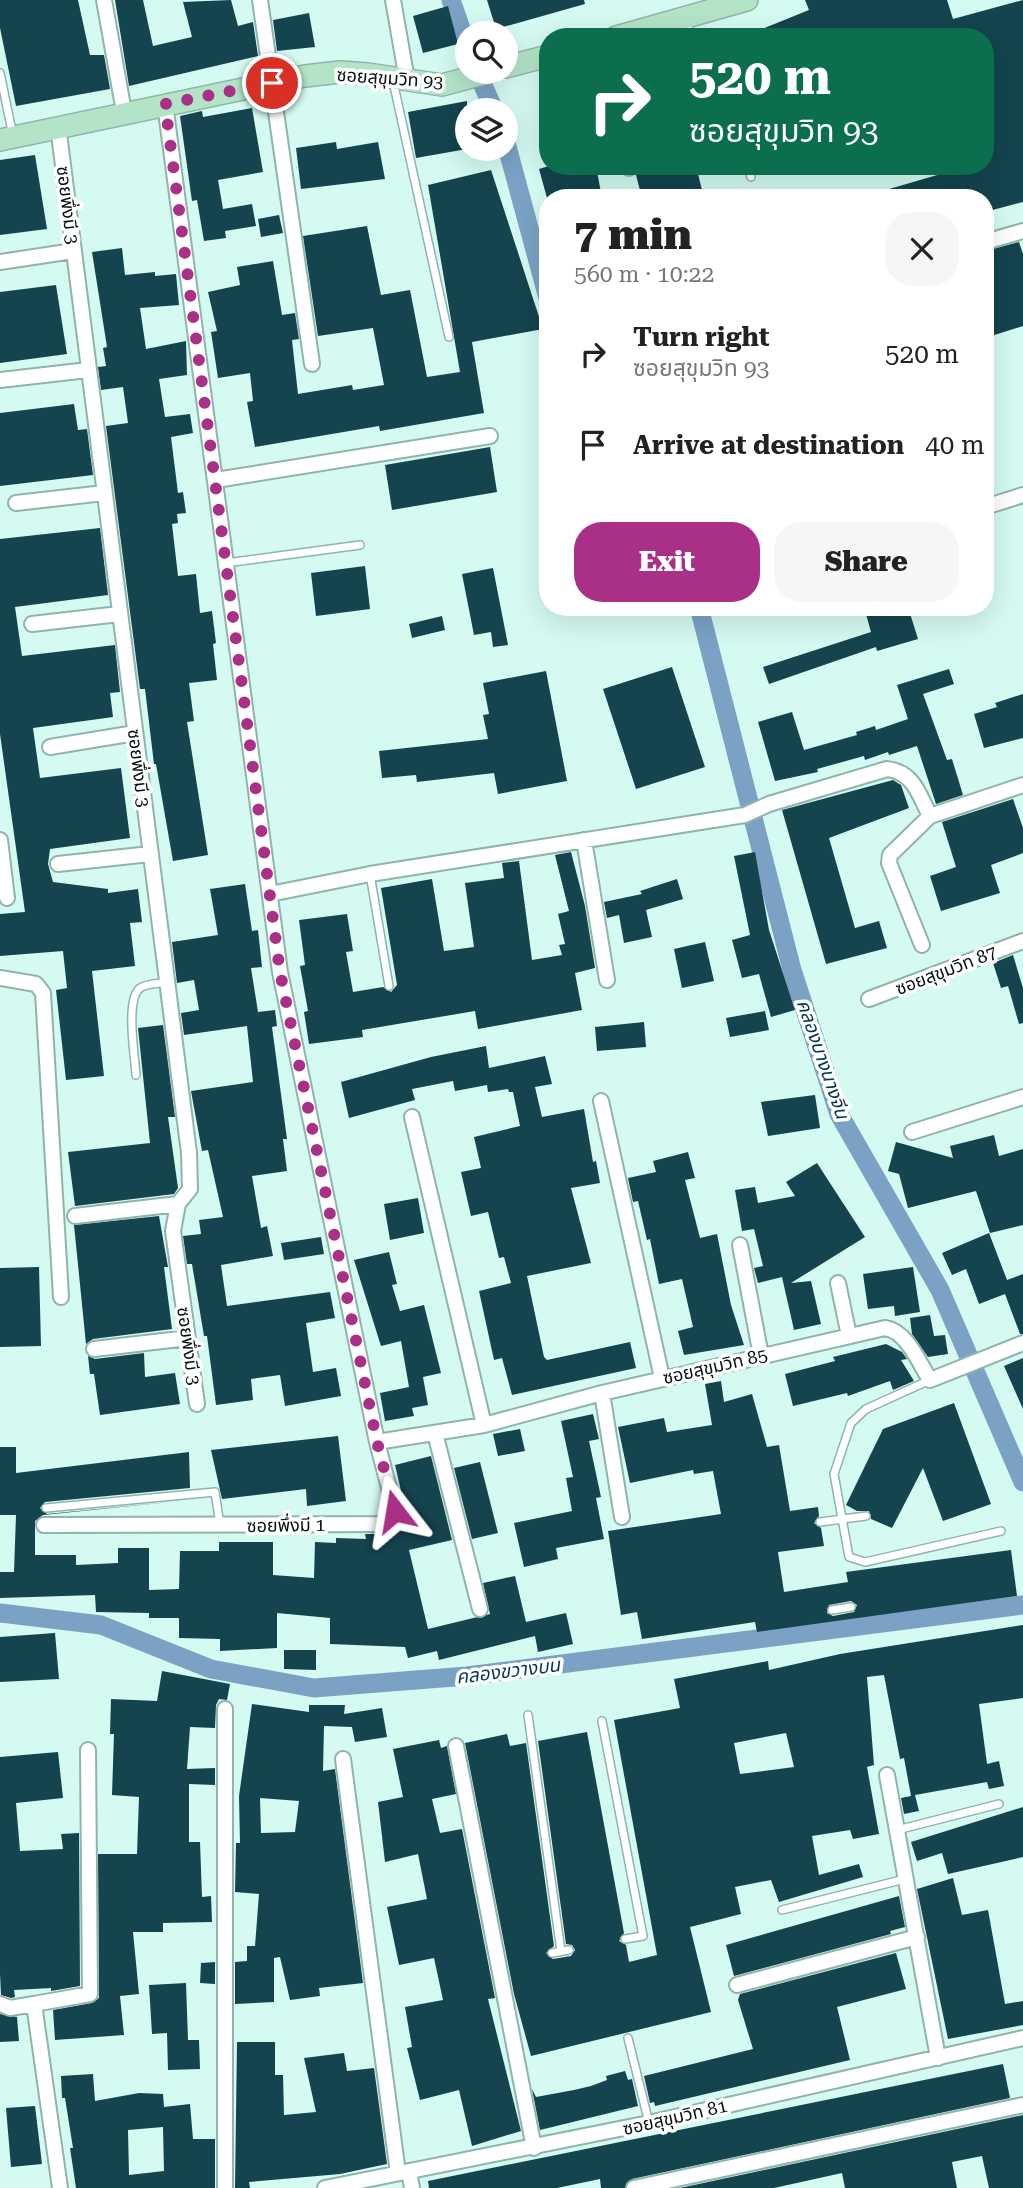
<!DOCTYPE html>
<meta charset="utf-8">
<style>
body{margin:0;font-family:"Roboto Serif","Noto Sans Thai",serif;background:#f6f6f6;color:#222;height:100vh;display:flex;flex-direction:column;font-size:26px;white-space:nowrap}
*{box-sizing:border-box;margin:0}
p{font-size:23px;color:#767676}
.icon{flex:none;width:38px;height:38px;fill:none;stroke:currentColor;stroke-width:2;stroke-linecap:round;stroke-linejoin:round}
.map{position:relative;flex:1;overflow:hidden}
.drawer{position:absolute;left:539px;top:189px;width:455px;height:427px;display:flex;flex-direction:column;background:#fff;border-radius:28px;box-shadow:0 7px 28px #0002}
.drawer>*{flex:none}
.hud{position:absolute;left:539px;top:28px;width:455px;height:147px;border-radius:28px;box-shadow:0 7px 28px #0002;background:#0b6e4f;color:#fff;overflow:hidden}
.buttons{position:absolute;left:455px;top:21px;display:grid;gap:14px}
.buttons a{display:grid;place-items:center;width:63px;height:63px;border-radius:50%;background:#fff;box-shadow:0 7px 28px #0002;font-size:35px}
.pin{position:absolute;display:grid;place-items:center;width:60px;height:60px;color:#fff;margin:-30px;border:4px solid #fff;border-radius:50%;box-shadow:0 2px 7px #0007}
.me{position:absolute;width:77px;margin:-38px;rotate:346deg;stroke-linejoin:round;filter:drop-shadow(0 0 5px #0008)}
.turn{display:flex;align-items:center;gap:24px;height:147px;padding:0 35px;font-size:32px}
.turn .icon{width:91px;height:91px;stroke-width:2.5}
.turn b{display:block;font-size:49px;line-height:60px}
.round{display:grid;place-items:center;flex:none;width:74px;height:74px;border-radius:28px;background:#f6f6f6}
.overview{display:flex;align-items:center;justify-content:space-between;height:119px;padding:0 35px}
h1{font-size:42px;font-weight:800;line-height:52px}
.primary-button{display:flex;gap:14px;margin-top:auto;padding:14px 35px}
.primary-button a{flex:1;height:80px;border-radius:28px;background:#a93086;color:#fff;font-size:28px;font-weight:800;line-height:80px;text-align:center}
.primary-button a+a{background:#f6f6f6;color:#222}
ul{padding:0;list-style:none}
li{display:flex;align-items:center;gap:21px;height:91px;padding:0 35px}
li div{flex:1}
li b{display:block;font-size:26px}
li em{font-style:normal}
.map>svg:first-child{display:block}
</style>
<div class="map">
<svg width="1023" height="2188" viewBox="0 0 1023 2188">
<rect width="100%" height="100%" fill="#d4faf2"/>
<g fill="none" stroke-linecap="round" stroke-linejoin="round">
<path stroke="#7ba2c4" stroke-width="19" d="M451 0 467 46
M477 72 494 110
M506 143 548 298
M699 607 792 970 839 1114 940 1290 1023 1482
M0 1613 101 1625 211 1669 314 1688 467 1676 1023 1605"/>
</g>
<path fill="#14444e" fill-rule="evenodd" d="M0 0H78L90 55H104L110 89 16 106 0 28Z
M115 0H143L153 46 192 37 183 2 231 0 238 26 253 22 258 56 129 86Z
M487 0H584L585 4 496 29Z
M805 0H947L953 19 1023 0V202L985 212V198H873L872 194 951 171 950 166H985V37H742L809 10Z
M448 6 458 44 423 53 413 16Z
M309 13 315 47 277 51 273 20Z
M467 101V149L416 158 408 112Z
M252 108 263 172 218 180 223 209 252 204 256 226 225 231 226 238 204 241 197 200 192 201 180 116 202 111 203 117Z
M336 142 337 149 378 142 385 179 301 189 296 148Z
M35 155 47 229 0 235V160Z
M549 166H596L602 198H547L539 169Z
M639 166H668V172L696 166 704 198H642L636 175Z
M491 170 543 329 472 342 484 413 380 431 379 426 255 447 247 402 253 401 250 373 218 378 211 332 217 331 208 292 240 285 237 267 273 261 282 315 295 313 299 339 292 340 298 394 352 385 353 390 384 385 373 328 318 336 303 236 367 226 381 295 410 290 427 377 460 372 428 185Z
M279 215 283 233 261 237 258 219Z
M1019 242 1023 254V326L985 338V319L994 316 985 289V251Z
M122 248 125 275 155 272V276L176 274 179 305 140 308 146 349 186 341 187 375 159 379 165 417 190 414 193 433 171 437 178 493 183 492 186 513 177 514 178 523 172 524 178 576 196 574 200 613 212 611 216 643 213 644 217 680 189 683 194 721 187 722 208 855 173 861 156 764H154L145 689H140L106 426 128 423 123 387 101 390 98 367 106 366 103 348 107 347 92 252Z
M56 285 67 354 0 363V292Z
M74 404 78 430 87 429 93 475 0 486V413Z
M490 447 497 492 392 510 385 465Z
M100 528 108 595 15 607 22 656 115 645 120 692 110 693 113 717 33 728 40 778 121 768 130 838 50 849 48 864 53 882 108 889V893L138 889 142 922 130 923 135 966 92 971 104 1076 66 1080 56 990 67 988 63 951 0 956V914L25 912 0 734V539Z
M365 566 370 609 316 616 311 573Z
M493 568 508 645 493 647 491 632 474 635 462 574Z
M864 607H908L918 639 877 651 876 647 769 684 763 667 871 632Z
M442 616 445 630 412 638 409 624Z
M672 667 705 767 636 789 603 689Z
M949 669 954 684 923 694 947 760 952 759 963 795 936 804 917 746 889 755 888 752 865 760 864 756 817 769 818 772 775 781 758 722 792 712 804 750 857 735 856 732 875 726 876 730 908 719 897 685Z
M546 671 567 781 498 794 494 773 417 782 416 775 382 778 379 751 488 739 483 715 489 714 483 683Z
M1023 694V738L984 748 974 714 997 707 995 703Z
M893 780 901 785 909 808 829 838 855 928 879 921 887 948 826 964 782 810Z
M1013 799 1023 828V853L991 865 1000 893 941 911 930 876 956 867 942 822Z
M571 852 585 906 595 968 575 973 582 1010 478 1029 475 1011 362 1030 363 1037 309 1044 304 1012 308 1011 300 966 305 965 299 920 347 914 353 951 346 952 353 992 383 987 391 992 397 985 381 888 432 879 444 951 474 947 465 883 504 878 502 863 519 861 532 960 562 955 559 945 565 944 558 914 569 911 555 855Z
M755 852 769 930 795 1010 771 1017 759 974 742 978 732 940 750 935 734 856Z
M677 879 683 899 646 910 652 937 624 943 619 915 607 918 604 902 642 894 640 891Z
M245 884 252 931 258 930 262 967 251 968 258 1012 275 1010 277 1026 272 1027 287 1139H283L287 1171 252 1176 261 1228 267 1226 273 1256 221 1265 227 1306 330 1292 335 1318 306 1323 313 1372 336 1368 341 1396 285 1406 280 1375 251 1379 253 1400 216 1405 207 1336H204L192 1264H187L183 1236 201 1234 199 1220 223 1217 208 1150 202 1151 191 1091 253 1082 247 1026 184 1035 181 1013 199 1010 194 980 177 983 172 942 218 935 210 889Z
M705 942 714 981 682 988 674 949Z
M1013 955 1023 988V1023L1019 1024 1008 986 1001 988 993 963Z
M765 1011 769 1030 730 1037 726 1018Z
M644 1022 646 1047 597 1051 595 1027Z
M163 1025 175 1117H168L178 1188 174 1194 75 1206 68 1152 150 1143 138 1028Z
M486 1046 489 1068 545 1056 552 1084 535 1087 542 1117 584 1109 593 1162 596 1161 600 1183 571 1188 591 1263 527 1276 544 1357 547 1360 630 1342 636 1368 512 1395 502 1358 494 1360 479 1291 511 1283 504 1257 499 1258 488 1212 471 1216 461 1172 481 1168 474 1137 520 1126 513 1092H509L508 1089 488 1092 487 1085 455 1091 453 1081 412 1089 415 1100 349 1118 341 1082 431 1057Z
M815 1095 820 1128 768 1136 761 1102Z
M994 1135 999 1156 1023 1149V1225L990 1233 976 1191 908 1208 899 1174 888 1171 896 1142 953 1158 950 1146Z
M688 1152 695 1178 685 1180 700 1238 717 1234 731 1305 744 1345 684 1355 678 1331 693 1327 682 1279 659 1284 650 1239 647 1240 638 1201 633 1202 628 1178 656 1172 653 1161Z
M817 1163 865 1237 791 1283 811 1281 821 1324 794 1330 782 1277 758 1283 754 1268 763 1266 754 1229 742 1231 735 1190 755 1187 758 1203 795 1196 786 1182Z
M418 1198 424 1233 390 1240 384 1204Z
M159 1216 168 1267H164L172 1329 93 1339 86 1344 74 1225Z
M989 1233 1007 1280 1023 1274V1334H1020L1005 1294 979 1304 966 1269 952 1275 942 1253Z
M321 1237 324 1254 284 1260 281 1243Z
M389 1252 397 1284 392 1285 400 1311 424 1305 441 1373 423 1377 428 1405 412 1408 414 1416 385 1421 380 1393 409 1387 401 1341 381 1346 354 1260Z
M39 1267 41 1346 0 1347V1268Z
M913 1267 920 1312 895 1316 894 1306 868 1309 863 1274Z
M930 1315 934 1336 945 1335 948 1354 928 1357 912 1334 910 1318Z
M886 1344 902 1352 907 1359 901 1360 914 1381 893 1390 890 1381 848 1396 847 1393 793 1406 785 1374 835 1361 833 1357Z
M144 1353 145 1377 175 1373 180 1404 100 1415 94 1374H90L88 1356 95 1359Z
M1023 1358V1409L1004 1366Z
M721 1381 724 1402 752 1394 767 1447 779 1445 790 1511 818 1507 819 1516 814 1523 821 1528 824 1546 778 1552 784 1592 848 1582 846 1572 1011 1550 1017 1596 757 1632 755 1622 642 1639 637 1612 621 1615 608 1531 721 1514 713 1471 694 1474 693 1470 630 1483 618 1427 664 1418 667 1432 712 1425 705 1384ZM851 1601 857 1605 854 1612 833 1616 827 1613 829 1605Z
M954 1403 991 1504 943 1521 923 1468 892 1528 871 1519 869 1511H857L846 1505 883 1429Z
M593 1414 599 1439 589 1441 601 1497 596 1498 604 1539 556 1548 558 1559 524 1567 514 1523 572 1511 566 1478 573 1477 561 1421Z
M520 1429 525 1451 498 1456 493 1434Z
M338 1436 346 1501 307 1506 306 1489 222 1499 211 1450Z
M0 1447H16V1473L189 1452 190 1488 45 1502 40 1508 47 1514 180 1501 43 1515 35 1521V1555H76V1565L118 1563V1548H149V1590L179 1589 180 1551H219V1542H273V1575L314 1578 315 1542 336 1543V1538L366 1539 365 1534H385L409 1525 395 1465 431 1456 452 1540 409 1550 428 1629 490 1614 483 1583 515 1576 526 1622 566 1613 573 1644 538 1652 535 1636 439 1660 437 1651 408 1658 405 1647 330 1644V1618L277 1613V1648L220 1651V1639L179 1638V1618H149V1613L96 1612 95 1595 0 1598V1572H14L16 1515H0Z
M480 1462 498 1533 472 1539 454 1468Z
M1023 1625V1698L979 1704 987 1764 999 1761 1004 1786 989 1789 987 1782 915 1795 919 1811 904 1814 901 1798 911 1796 904 1758 900 1759 884 1675 867 1677 874 1765 867 1767 879 1834 853 1839 850 1830 812 1836 819 1875 859 1864 863 1877 779 1902 771 1880 735 1887 741 1914 690 1927 711 2012 531 2056 514 1994 465 1743 507 1734 510 1746 526 1743 554 1946 546 1953 553 1959 571 1956 575 1950 572 1945 566 1944 538 1741 587 1732 624 1933 619 1941 626 1945 629 1962 657 1955 614 1720 680 1708 674 1679 768 1661 769 1670 840 1654ZM786 1733 794 1767 740 1774 734 1743Z
M55 1633 59 1679 0 1682V1637Z
M284 1650H316V1670L284 1669Z
M162 1671 230 1684 227 1700 219 1699 216 1705 215 1728 190 1727 187 1769 215 1768V1785L189 1784V1842H200L202 1897 211 1896 212 1922 163 1923V1932H133L139 1994 120 1996 124 2035 55 2040 53 2010 92 2003 99 1998 98 1854H137L139 1797 112 1795 114 1734H110L111 1699 157 1701Z
M252 1704 309 1712V1705H345L344 1714 382 1708 387 1737 355 1742 352 1727 324 1726 323 1771 335 1769 363 1983 319 1988 320 1996 290 2000 280 1957 274 1958V2002L235 2004V1962L247 1961V1946H255L259 1894 235 1892 236 1843H240L239 1796ZM260 1798 299 1801 295 1832 261 1833Z
M439 1740 441 1748 447 1746 456 1794 432 1799 440 1833 462 1829 495 1998 488 1999 521 2131 472 2146 459 2090 420 2100 407 2048 412 2047 405 2007 443 2000 434 1958 399 1965 387 1907 427 1899 418 1854 385 1862 378 1802 403 1797 393 1749Z
M58 1752 63 1798 16 1803 20 1851 63 1849 61 1834 79 1833 80 1986 51 1991V1988L14 1990 15 1997 11 1998 1 1995 0 1974V1757Z
M1023 1807V1857L948 1874 942 1853 917 1861 911 1842Z
M953 1878 962 1915 988 1910 1005 2004 1023 2001V2025L948 2039 917 1889Z
M899 1896 905 1927 890 1931 891 1934 734 1976 726 1945Z
M896 1953 906 1989 837 2007 850 2060 655 2106 654 2102 650 2103 644 2076 753 2049 738 2000 740 1994Z
M215 1962V1984L200 1983 201 1963Z
M186 1983 188 2040H199L200 2069 168 2070 167 2033 152 2034 149 1985Z
M0 2014 17 2017 19 2041 0 2042Z
M237 2042H275V2075H283L284 2115 316 2112 304 2058 344 2053 347 2071 374 2068 387 2164 340 2174 249 2182 250 2188H235Z
M1003 2064 1010 2098 632 2179 625 2188H601L600 2179 557 2188H429L428 2181Z
M625 2071 628 2080 632 2079 638 2106 540 2130 532 2089 536 2097 574 2090 591 2086 607 2080 606 2076Z
M93 2074 95 2101 139 2093 163 2094 164 2107 190 2104 193 2139H215V2188H76L70 2148H73L65 2098H62L61 2076ZM163 2127 164 2171 129 2175 128 2130Z
M35 2106 42 2164 11 2167 6 2108Z
M1023 2115V2188H989L982 2156 952 2162 957 2188H845L842 2173 774 2188H680Z"/>
<g fill="none" stroke-linecap="round" stroke-linejoin="round">
<defs>
<path id="lane" d="M685 21 692 37
M0 73 13 136
M393 81 449 337
M747 166 751 177
M226 563 360 545
M370 874 389 986
M136 1075C135 1057 125 1000 140 988 147 983 159 984 167 982
M930 1380 866 1409 851 1423 834 1474 849 1557 865 1562 1001 1531
M46 1508 215 1492 220 1525
M820 1522 866 1516
M832 1610 851 1607
M528 1715 561 1951
M602 1721 643 1936 625 1939
M897 1830 999 1804
M782 1910 905 1879
M552 1953 569 1950
M628 2038 649 2123"/>
<path id="street" d="M104 0 124 112
M260 0 312 364
M393 0 407 80
M58 126 189 1153 190 1189 178 1204 173 1231 197 1404
M629 166V168
M985 242 1023 231
M0 262 73 251
M0 380 88 370
M216 480 490 436
M16 503 104 493
M985 507 1023 495
M32 624 119 614
M50 747 135 733
M0 840 7 898
M584 840 607 980
M58 864 150 854
M270 894 370 874 745 815 769 804 887 769C914 772 919 795 930 816L1023 785
M922 945 889 863 890 855 930 816
M0 978 36 984 43 993 61 1297
M869 999 1023 941
M601 1101 662 1378
M412 1117 484 1425
M912 1132 1023 1097
M75 1216 178 1204
M740 1245 761 1356
M838 1283 849 1336
M94 1349 188 1338
M602 1393 622 1517
M435 1433 480 1609
M377 1442 484 1425 602 1393 885 1328C907 1331 919 1363 930 1380L1023 1343
M44 1525 384 1524 394 1519 395 1511 377 1442 280 972 165 104
M456 1746 534 2148
M343 1759 398 2173
M887 1775 938 2058
M737 1985 917 1937
M0 2004 10 2008 34 2004 60 2188
M34 2004 90 1994 88 1750
M409 2171 412 2188
M225 2188V1709
M325 2188 649 2123 1023 2038
M634 2188 1023 2105"/>
<path id="secondary" d="M616 37 747 0
M506 67 548 56
M0 140 305 76 340 72 368 74 442 85 490 72"/>
</defs>
<use href="#lane" stroke="#90b4ac" stroke-width="10"/>
<use href="#street" stroke="#90b4ac" stroke-width="18"/>
<use href="#secondary" stroke="#90b4ac" stroke-width="24"/>
<use href="#lane" stroke="#fff" stroke-width="7"/>
<use href="#street" stroke="#fff" stroke-width="14"/>
<use href="#secondary" stroke="#b3e4c8" stroke-width="21"/>
</g>
<g fill="none" stroke-linecap="round" stroke-linejoin="round">
<path stroke="#a93086" stroke-width="12" stroke-dasharray="0 21.6" d="M272 83 165 104 280 972 377 1442 395 1511"/>
</g>
<g text-anchor="middle" dominant-baseline="central" stroke-width="7" stroke-linejoin="round" paint-order="stroke">
<g font-size="18" fill="#04110f" stroke="#fff">
<text transform="translate(390 78) rotate(4)">ซอยสุขุมวิท 93</text>
<text transform="translate(68 205) rotate(83)">ซอยพึ่งมี 3</text>
<text transform="translate(139 768) rotate(83)">ซอยพึ่งมี 3</text>
<text transform="translate(946 970) rotate(-21)">ซอยสุขุมวิท 87</text>
<text transform="translate(189 1346) rotate(82)">ซอยพึ่งมี 3</text>
<text transform="translate(715 1366) rotate(-13)">ซอยสุขุมวิท 85</text>
<text transform="translate(286 1525) rotate(-1)">ซอยพึ่งมี 1</text>
<text transform="translate(675 2117) rotate(-13)">ซอยสุขุมวิท 81</text>
</g>
<g font-size="19" font-style="italic" fill="#053657" stroke="#fff">
<text transform="translate(823 1059) rotate(71)">คลองบางนางจีน</text>
<text transform="translate(508 1671) rotate(-7)">คลองขวางบน</text>
</g>
</g>
</svg>
<div class="buttons">
<a><svg class="icon" aria-label="search" viewBox="0 0 24 24"><circle cx="10" cy="10" r="6"/><path d="M15 15l6 6"/></svg></a>
<a><svg class="icon" aria-label="layers" viewBox="0 0 24 24"><path d="M12 4l9 5-9 5-9-5zM3 14l9 5 9-5"/></svg></a>
</div>
<div class="pin" style="left:272px;top:83px;background:#d93025"><svg class="icon" aria-label="arrive" viewBox="0 0 24 24"><path d="M6 21V4h12l-3 4 3 4H6"/></svg></div>
<svg class="me" style="left:395px;top:1511px" viewBox="-20 -20 40 40"><path d="M0-17L14 15 0 8-14 15z" fill="#a93086" stroke="#fff" stroke-width="4"/></svg>
<div class="hud">
<div class="turn"><svg class="icon" aria-label="right" viewBox="0 0 24 24"><path d="M7 20v-9h11M14 6l5 5-5 5"/></svg><div><b>520 m</b>ซอยสุขุมวิท 93</div></div>
</div>
<section class="drawer">
<div class="overview"><div><h1>7 min</h1><p>560 m · 10:22</p></div><a class="round"><svg class="icon" aria-label="close" viewBox="0 0 24 24"><path d="M6 6l12 12M18 6L6 18"/></svg></a></div>
<ul>
<li><svg class="icon" aria-label="right" viewBox="0 0 24 24"><path d="M7 20v-9h11M14 6l5 5-5 5"/></svg><div><b>Turn right</b><p>ซอยสุขุมวิท 93</p></div><em>520 m</em></li>
<li><svg class="icon" aria-label="arrive" viewBox="0 0 24 24"><path d="M6 21V4h12l-3 4 3 4H6"/></svg><div><b>Arrive at destination</b></div><em>40 m</em></li>
</ul>
<div class="primary-button"><a>Exit</a><a>Share</a></div>
</section>
</div>
